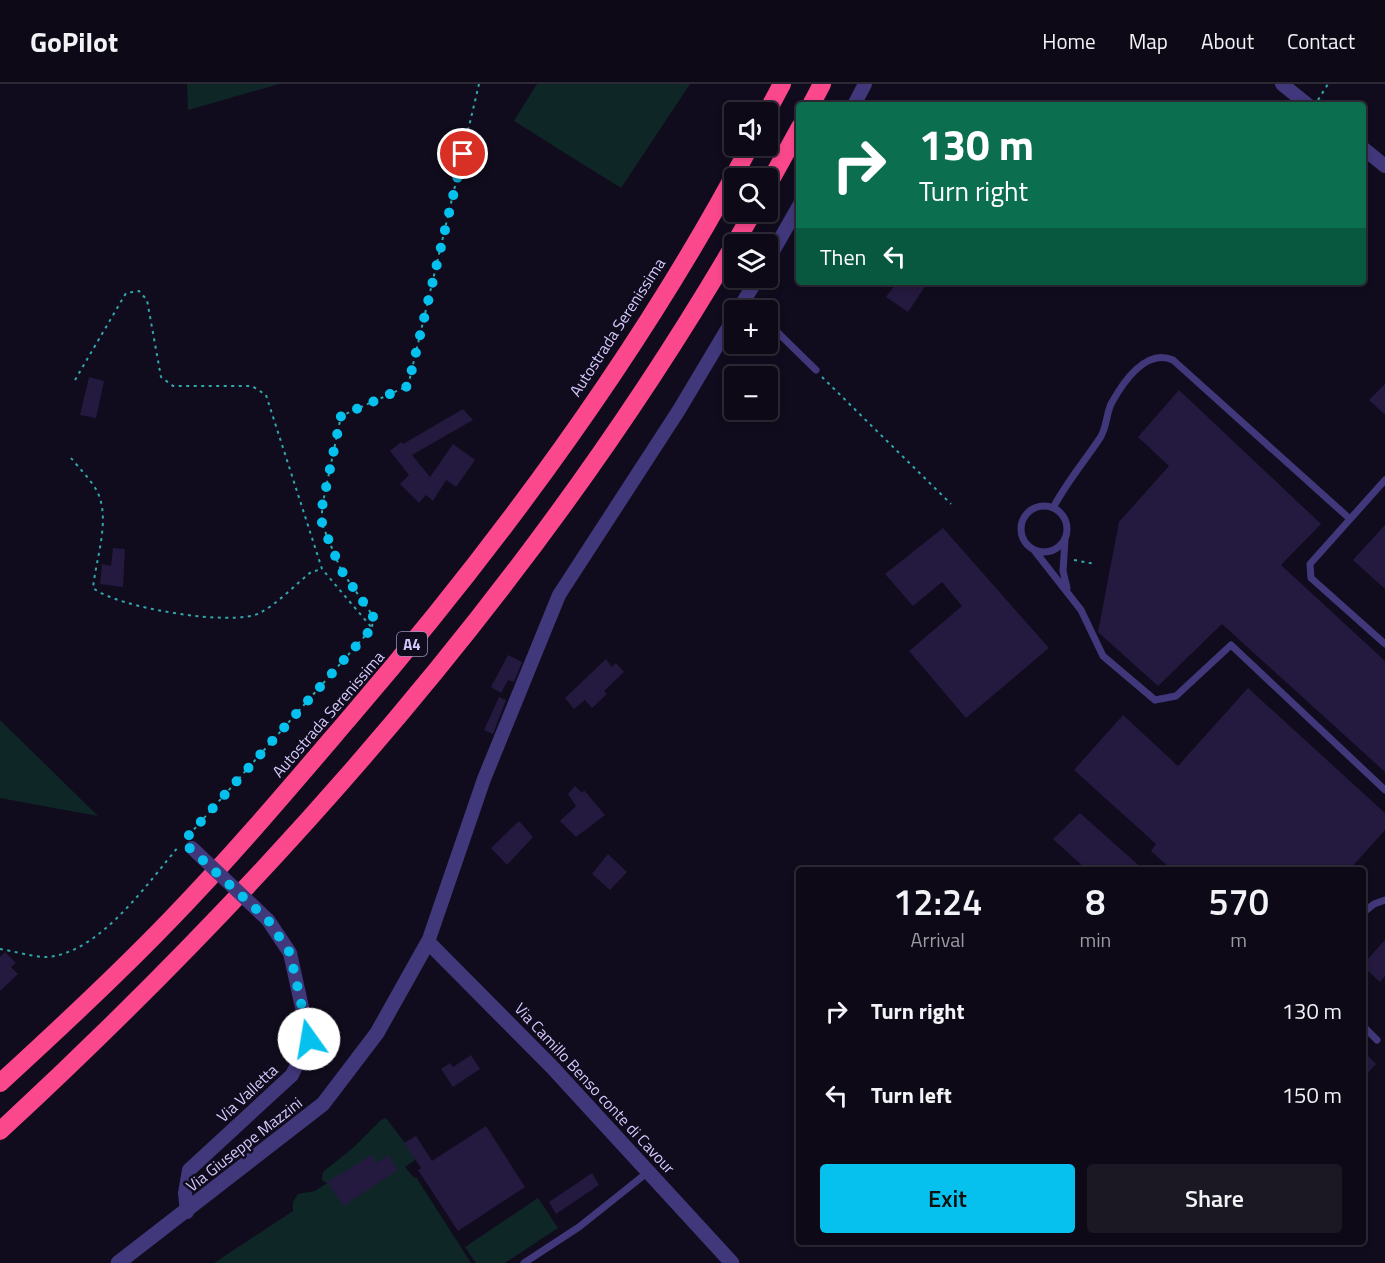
<!DOCTYPE html>
<meta charset="utf-8">
<style>
body{margin:0;font-family:"Titillium Web",sans-serif;background:#1b1723;color:#f1f3f6;height:100vh;display:flex;flex-direction:column;font-size:22px;white-space:nowrap}
*{box-sizing:border-box;margin:0}
p{font-size:20px;color:#9a9aa1}
.icon{flex:none;width:33px;height:33px;fill:none;stroke:currentColor;stroke-width:2;stroke-linecap:round;stroke-linejoin:round}
.map{position:relative;flex:1;overflow:hidden}
.details{position:absolute;left:796px;top:783px;width:570px;height:378px;display:flex;flex-direction:column;background:#0d0916;border-radius:6px;box-shadow:0 3px 9px #0003,0 0 0 2px #2d2a35}
.details>*{flex:none}
.top-card{position:absolute;left:796px;top:18px;width:570px;height:183px;border-radius:6px;box-shadow:0 3px 9px #0003,0 0 0 2px #2d2a35;background:#0b6e4f;color:#fff;overflow:hidden}
.tools{position:absolute;left:724px;top:18px;display:grid;gap:12px}
.tools a{display:grid;place-items:center;width:54px;height:54px;border-radius:6px;background:#0d0916;box-shadow:0 3px 9px #0003,0 0 0 2px #2d2a35;font-size:30px}
.pin{position:absolute;display:grid;place-items:center;width:51px;height:51px;color:#fff;margin:-26px;border:3px solid #fff;border-radius:50%;box-shadow:0 2px 6px #0007}
.me{position:absolute;width:66px;margin:-33px;rotate:347deg;stroke-linejoin:round;filter:drop-shadow(0 0 4px #0008)}
.turn{display:flex;align-items:center;gap:21px;height:126px;padding:0 24px;font-size:27px}
.turn .icon{width:78px;height:78px;stroke-width:2.5}
.turn b{display:block;font-size:42px;line-height:51px}
.then{display:flex;align-items:center;height:57px;padding:0 24px;background:#0003;gap:12px;font-size:22px}
.eta{display:flex;justify-content:space-evenly;align-items:center;height:102px;text-align:center}
.eta b{font-size:36px;font-weight:600;line-height:42px}
.primary-button{display:flex;gap:12px;margin-top:auto;padding:12px 24px}
.primary-button a{flex:1;height:69px;border-radius:6px;background:#06c1ee;color:#111;font-size:24px;font-weight:600;line-height:69px;text-align:center}
.primary-button a+a{background:#1b1723;color:#f1f3f6}
ul{padding:0;list-style:none}
li{display:flex;align-items:center;gap:18px;height:84px;padding:0 24px}
li div{flex:1}
li b{display:block;font-size:22px}
li em{font-style:normal}
header{display:flex;align-items:center;gap:36px;box-sizing:border-box;height:84px;padding:0 30px;background:#0d0916;border-bottom:2px solid #2d2a35}
header strong{font-size:28px}
nav{display:flex;gap:33px;margin-inline-start:auto;font-size:21px}
.map>svg:first-child{display:block}
</style>
<header>
<strong>GoPilot</strong>
<nav><a>Home</a><a>Map</a><a>About</a><a>Contact</a></nav>
</header>
<div class="map">
<svg width="1385" height="1179" viewBox="0 0 1385 1179">
<rect width="100%" height="100%" fill="#110c1d"/>
<path fill="#0f2627" d="M187 0H279L188 26Z
M537 0H690L621 104 514 37Z
M0 636 98 732 0 714Z
M386 1034 405 1059 416 1052 426 1068 405 1083 414 1094 416 1093 471 1179H214L293 1127V1118L298 1110 315 1107 327 1099 322 1096 323 1088 354 1063 381 1036Z
M538 1114 558 1144 505 1179H476L465 1163Z"/>
<path fill="#24193e" d="M897 198H928L908 228 886 213Z
M89 293 104 297 96 334 80 331Z
M1385 300V331L1369 316Z
M1179 306 1321 440 1281 481 1385 577V688L1222 540 1158 602 1098 548 1119 438 1169 382 1138 353Z
M463 325 473 336 412 371 430 393 453 360 475 376 456 403 446 396 433 417 426 411 419 419 400 400 409 391 390 367 401 358 403 360Z
M1385 441V505L1353 476Z
M943 444 1049 564 966 634 909 567 962 522 942 498 913 522 885 490Z
M113 464 125 465 123 503 100 500 102 480 111 482Z
M508 571 522 578 514 598 508 596 501 609 491 603Z
M606 575 612 583 616 579 624 588 604 607 607 610 592 624 585 616 574 625 565 614Z
M1248 604 1385 729V746L1349 786H1172L1151 767 1156 760 1074 686 1123 631 1178 682Z
M499 613 506 616 493 650 484 646Z
M575 702 582 709 584 706 605 731 576 753 560 737 576 722 568 710Z
M1080 729 1144 786H1087L1053 755Z
M519 737 533 753 507 781 491 764Z
M608 770 627 788 610 806 592 790Z
M1385 856V892L1380 898 1364 883V879Z
M5 868 16 879 11 883 18 890 0 907V873Z
M1364 968 1376 980 1364 993Z
M471 971 480 985 453 1003 441 985 450 979 453 983Z
M486 1042 525 1103 458 1147 418 1086 421 1084 404 1059 416 1052 432 1077Z
M372 1071 377 1079 389 1071 398 1086 343 1122 327 1098Z
M592 1089 599 1101 556 1130 549 1118Z"/>
<g fill="none" stroke-linecap="round" stroke-linejoin="round">
<path stroke="#30a8ac" stroke-width="2" stroke-dasharray="3 4.5" stroke-linecap="butt" d="M1318 16 1328 0
M822 293 951 420
M75 296 126 209 139 207 147 216 161 293 173 302H252L266 311 322 485 372 544
M71 374C79 384 91 396 97 407 111 435 96 474 93 504 118 524 232 543 260 529 278 519 295 501 311 488L322 485
M1074 476 1095 480
M189 751 372 544 373 532 341 486 322 440V423L341 332 408 302 479 0
M0 865C14 867 32 873 46 873 99 870 147 800 179 762"/>
<path stroke="#41387b" stroke-width="7" d="M744 216 755 226
M768 239 816 286
M1385 396 1310 480 1311 494 1385 560
M1021 445a23 23 0 1 1 46 0a23 23 0 1 1-46 0Z
M1053 424C1066 399 1084 378 1100 354 1107 343 1106 331 1111 320 1123 298 1146 264 1173 276L1350 435
M1065 456 1063 487 1067 504
M1034 466 1081 526 1103 572 1155 616 1176 612 1231 561 1385 706
M1364 828 1374 820 1385 816
M1364 943 1377 956
M524 1179 579 1143 648 1088"/>
<path stroke="#41387b" stroke-width="14" d="M1282 0 1308 21
M854 21 865 0
M1364 65 1385 82
M768 176 800 120
M738 226 758 194
M428 858 484 695 559 511 679 326 735 232
M187 1128 185 1109 189 1086 292 991 309 955 290 869 268 836"/>
<path stroke="#41387b" stroke-width="15" d="M118 1179 323 1020 377 949 428 858 552 983 732 1179"/>
<path stroke="#fb488d" stroke-width="18" d="M811 21 822 0
M767 28 782 0
M768 101 800 43
M0 999C58 946 116 892 170 836 234 770 292 701 351 632 502 456 642 267 750 62
M0 1047C291 778 557 473 753 128"/>
<path stroke="#41387b" stroke-width="14" d="M192 764 268 836"/>
</g>
<g fill="none" stroke-linecap="round" stroke-linejoin="round">
<path stroke="#06c1ee" stroke-width="10" stroke-dasharray="0 18" d="M309 955 290 869 268 836 183 758 372 544 373 532 341 486 322 440V423L341 332 408 302 463 70"/>
</g>
<g text-anchor="middle" dominant-baseline="central" stroke-width="5" stroke-linejoin="round" paint-order="stroke">
<rect fill="#110c1d" stroke="#9a91ba" stroke-width="1.5" x="397" y="548" width="30" height="24" rx="4.5"/>
<g font-size="15" font-weight="bold" fill="#d5cafe">
<text x="412" y="560">A4</text>
</g>
<g font-size="16" fill="#d5cafe" stroke="#110c1d">
<text transform="translate(617 243) rotate(-57)">Autostrada Serenissima</text>
<text transform="translate(328 630) rotate(-49)">Autostrada Serenissima</text>
<text transform="translate(595 1004) rotate(47)">Via Camillo Benso conte di Cavour</text>
<text transform="translate(247 1009) rotate(-43)">Via Valletta</text>
<text transform="translate(244 1060) rotate(-38)">Via Giuseppe Mazzini</text>
</g>
</g>
</svg>
<div class="tools">
<a><svg class="icon" aria-label="sound" viewBox="0 0 24 24"><path d="M4 9h4l5-4v14l-5-4H4zM17 9q2 3 0 6"/></svg></a>
<a><svg class="icon" aria-label="search" viewBox="0 0 24 24"><circle cx="10" cy="10" r="6"/><path d="M15 15l6 6"/></svg></a>
<a><svg class="icon" aria-label="layers" viewBox="0 0 24 24"><path d="M12 4l9 5-9 5-9-5zM3 14l9 5 9-5"/></svg></a>
<a>+</a>
<a>−</a>
</div>
<div class="pin" style="left:463px;top:70px;background:#d93025"><svg class="icon" aria-label="arrive" viewBox="0 0 24 24"><path d="M6 21V4h12l-3 4 3 4H6"/></svg></div>
<svg class="me" style="left:309px;top:955px" viewBox="-20 -20 40 40"><circle r="19" fill="#fff"/><path d="M0-13L10 11 0 6-10 11z" fill="#06c1ee"/></svg>
<div class="top-card">
<div class="turn"><svg class="icon" aria-label="right" viewBox="0 0 24 24"><path d="M7 20v-9h11M14 6l5 5-5 5"/></svg><div><b>130 m</b>Turn right</div></div>
<div class="then">Then<svg class="icon" aria-label="left" viewBox="0 0 24 24"><path d="M17 20v-9H6M10 6l-5 5 5 5"/></svg></div>
</div>
<section class="details">
<div class="eta">
<div><b>12:24</b><p>Arrival</p></div>
<div><b>8</b><p>min</p></div>
<div><b>570</b><p>m</p></div>
</div>
<ul>
<li><svg class="icon" aria-label="right" viewBox="0 0 24 24"><path d="M7 20v-9h11M14 6l5 5-5 5"/></svg><div><b>Turn right</b></div><em>130 m</em></li>
<li><svg class="icon" aria-label="left" viewBox="0 0 24 24"><path d="M17 20v-9H6M10 6l-5 5 5 5"/></svg><div><b>Turn left</b></div><em>150 m</em></li>
</ul>
<div class="primary-button"><a>Exit</a><a>Share</a></div>
</section>
</div>
